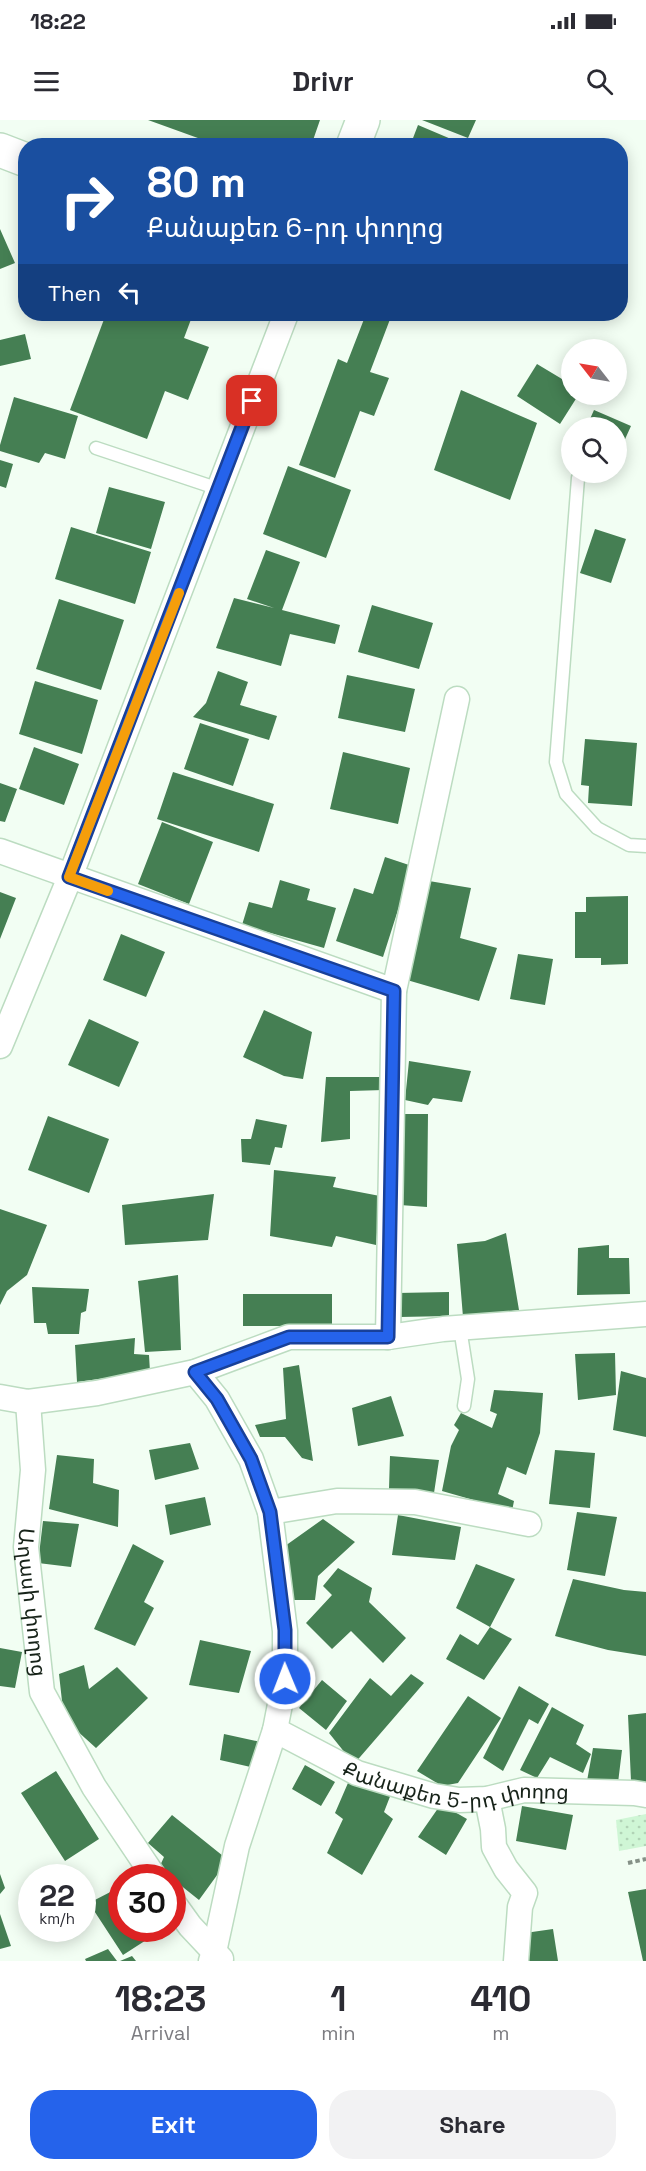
<!DOCTYPE html>
<meta charset="utf-8">
<style>
body{margin:0;font-family:"Space Grotesk","Noto Sans Armenian",sans-serif;background:#f2f2f3;color:#2b2b33;height:100vh;display:flex;flex-direction:column;font-size:22px;white-space:nowrap}
*{box-sizing:border-box;margin:0}
p{font-size:20px;color:#7c7c81}
.icon{flex:none;width:33px;height:33px;fill:none;stroke:currentColor;stroke-width:2;stroke-linecap:round;stroke-linejoin:round}
.map{position:relative;height:1841px;overflow:hidden}
.drawer{display:flex;flex-direction:column;background:#fff;flex:1}
.drawer>*{flex:none}
.guide{position:absolute;left:18px;top:18px;width:610px;height:183px;border-radius:24px;box-shadow:0 3px 15px #0003;background:#1a4fa0;color:#fff;overflow:hidden}
.needle{width:39px;rotate:301deg}
.fabs{position:absolute;left:561px;top:219px;display:grid;gap:12px}
.fabs a{display:grid;place-items:center;width:66px;height:66px;border-radius:50%;background:#fff;box-shadow:0 3px 15px #0003;font-size:30px}
.speed{position:absolute;left:18px;top:1744px;display:flex;gap:12px;font-size:30px;font-weight:700;text-align:center}
.speed>*{display:grid;place-content:center;width:78px;height:78px;border-radius:50%;background:#fff;box-shadow:0 3px 15px #0003;line-height:1}
.speed small{font-size:15px;font-weight:400}
.speed .limit{border:9px solid #d22;background:#fff;color:#111}
.pin{position:absolute;display:grid;place-items:center;width:51px;height:51px;color:#fff;margin:-26px;border-radius:12px;box-shadow:0 3px 9px #0006}
.me{position:absolute;width:66px;margin:-33px;rotate:359deg;stroke-linejoin:round;filter:drop-shadow(0 0 4px #0008)}
.turn{display:flex;align-items:center;gap:21px;height:126px;padding:0 30px;font-size:27px}
.turn .icon{width:78px;height:78px;stroke-width:2.5}
.turn b{display:block;font-size:42px;line-height:51px}
.then{display:flex;align-items:center;height:57px;padding:0 30px;background:#0003;gap:12px;font-size:22px}
.eta{display:flex;justify-content:space-evenly;align-items:center;height:102px;text-align:center}
.eta b{font-size:36px;font-weight:700;line-height:42px}
.primary-button{display:flex;gap:12px;margin-top:auto;padding:12px 30px}
.primary-button a{flex:1;height:69px;border-radius:24px;background:#2563eb;color:#fff;font-size:24px;font-weight:700;line-height:69px;text-align:center}
.primary-button a+a{background:#f2f2f3;color:#2b2b33}
.status{display:flex;justify-content:space-between;align-items:center;height:42px;padding:0 30px;background:#fff;direction:ltr}
.status svg{height:16px;fill:currentColor}
header{display:flex;justify-content:space-between;align-items:center;height:78px;padding:0 30px;background:#fff;font-size:27px;font-weight:700}
.map>svg:first-child{display:block}
</style>
<div class="status"><b>18:22</b><svg viewBox="0 0 49 12"><path d="M0 12V9h3v3zM5 12V6h3v6zM10 12V3h3v9zM15 12V0h3v12zM26 1h20v11H26zM47 4h2v5h-2z"/></svg></div>
<header><svg class="icon" aria-label="menu" viewBox="0 0 24 24"><path d="M4 6h16M4 12h16M4 18h16"/></svg>Drivr<svg class="icon" aria-label="search" viewBox="0 0 24 24"><circle cx="10" cy="10" r="6"/><path d="M15 15l6 6"/></svg></header>
<div class="map">
<svg width="646" height="1841" viewBox="0 0 646 1841">
<defs>
<pattern id="park-dots" width="8" height="8" patternUnits="userSpaceOnUse" patternTransform="scale(1.5)"><rect width="8" height="8" fill="#cff6d5"/><path d="M2 2h.1M6 6h.1" fill="none" stroke="#b1d3b6" stroke-width="1.8" stroke-linecap="round"/></pattern>
</defs>
<rect width="100%" height="100%" fill="#f2fef3"/>
<path fill="url(#park-dots)" d="M646 1694V1726L619 1731 616 1700Z"/>
<path fill="#457f53" d="M148 0H320L311 26H220Z
M422 0H476L468 18Z
M418 5 451 19 448 26H410Z
M0 109 15 143 0 149Z
M26 127V142L20 140Z
M106 194H193L184 218 209 227 188 280 165 271 147 319 70 290Z
M366 194H392L370 252 389 258 374 296 360 291 335 358 299 345 338 239 347 243Z
M25 214 31 239 0 246V220Z
M537 244 572 265V274H579L560 304 517 276Z
M461 270 537 303 510 380 434 350Z
M14 277 78 296 65 339 45 333 39 343 0 331V325Z
M594 290 631 306 616 339V308H586Z
M0 340 13 344 6 368 0 366Z
M288 346 351 370 326 438 263 414Z
M109 367 165 382 151 429 96 413Z
M71 407 151 432 135 484 55 459Z
M595 409 626 419 611 463 580 453Z
M266 430 300 442 282 490 340 505 335 524 290 514 281 546 216 528 234 478 274 488 247 479Z
M59 479 124 500 101 570 36 549Z
M372 485 433 503 419 549 358 532Z
M218 551 248 562 240 585 277 596 269 620 193 597 206 583Z
M347 555 415 569 405 612 338 598Z
M35 561 98 580 82 634 19 614Z
M200 603 249 619 233 666 184 649Z
M585 619 637 623 632 686 588 683 589 666 581 665Z
M34 627 79 644 64 685 19 669Z
M343 632 410 648 398 704 330 689Z
M173 652 274 684 259 732 157 699Z
M0 663 17 669 5 702 0 701Z
M162 702 213 722 189 784 138 764Z
M385 737 412 746 383 837 336 821 354 768 373 774Z
M280 760 310 769 307 780 336 788 324 828 242 805 249 782 272 788Z
M429 761 471 768 460 818 497 828 479 881 407 860Z
M0 772 16 778 0 819Z
M628 776V844L601 845V838H575V792H586V777Z
M121 814 165 832 146 877 103 860Z
M518 834 553 839 545 885 510 879Z
M264 890 312 912 303 959 284 956 243 937Z
M89 899 139 922 119 967 68 945Z
M409 941 471 951 462 982 433 978 428 985 405 980Z
M326 957H385L384 970 350 971V1019L321 1022Z
M400 994H428L427 1087 400 1085Z
M48 996 109 1019 89 1073 28 1050Z
M256 999 287 1005 282 1028 275 1027 270 1045 242 1042 241 1019H251Z
M274 1050 336 1057 333 1067 380 1076 376 1125 336 1116 332 1127 270 1116Z
M214 1074 208 1120 125 1125 122 1085Z
M0 1089 47 1105 27 1155 7 1171 0 1185Z
M506 1113 519 1190 463 1197 457 1124 485 1121Z
M609 1125V1138H629L630 1174 577 1175 578 1128Z
M178 1155 181 1230 145 1232 138 1161Z
M32 1167 89 1169 86 1191 81 1193 79 1214H48L46 1203H34Z
M449 1172V1196L400 1197 397 1173Z
M243 1174H332V1206H243Z
M135 1218 134 1234 149 1235 150 1252 77 1262 75 1225Z
M615 1233 616 1275 578 1280 575 1234Z
M299 1245 313 1341 302 1338 285 1317H260L255 1305 286 1299 283 1248Z
M621 1251 646 1258V1317L613 1310Z
M494 1270 543 1273 540 1313 526 1355 507 1347 498 1374 514 1381 512 1391 442 1371 451 1326 459 1310 454 1305 461 1293 492 1308 497 1294 490 1291Z
M391 1276 404 1316 358 1326 352 1288Z
M190 1323 199 1349 155 1360 149 1330Z
M555 1330 595 1333 590 1388 549 1384Z
M57 1335 94 1339 93 1363 119 1370 118 1407 49 1389Z
M390 1336 439 1340 434 1373 389 1369Z
M205 1377 211 1405 170 1415 165 1385Z
M577 1392 617 1397 605 1456 567 1450Z
M398 1395 461 1407 455 1440 392 1435Z
M323 1399 355 1422 318 1456 315 1480H285V1426Z
M43 1401 79 1404 71 1447 38 1443Z
M133 1424 164 1441 144 1482 154 1488 135 1526 94 1509Z
M476 1444 515 1459 490 1507 512 1519 484 1560 446 1539 460 1514 478 1525 490 1507 456 1488Z
M338 1448 372 1468 369 1482 406 1518 383 1543 351 1511 332 1529 306 1503 332 1475 323 1466Z
M573 1459 624 1470 646 1472V1536L608 1530 555 1516Z
M200 1520 251 1531 239 1573 189 1565Z
M0 1528 22 1532 15 1568 0 1566Z
M84 1545 89 1569 117 1547 148 1578 96 1628 64 1599 59 1554Z
M411 1554 424 1563 354 1644 329 1613 370 1558 391 1576Z
M322 1560 347 1581 326 1610 299 1588Z
M519 1566 549 1584 538 1604 529 1599 503 1651 483 1638Z
M468 1576 501 1598 458 1663 442 1666 417 1651Z
M552 1587 584 1605 576 1624 591 1634 583 1653 550 1637 537 1658 520 1650Z
M646 1593V1663L631 1661 628 1595Z
M224 1614 261 1622 255 1648 220 1640Z
M593 1628 622 1630 618 1663 587 1661Z
M305 1645 335 1662 321 1686 292 1669Z
M56 1651 99 1719 65 1741 21 1673Z
M351 1656 391 1674 384 1692 393 1699 362 1755 327 1733 343 1699 335 1693Z
M441 1684 467 1699 446 1735 418 1717Z
M522 1686 573 1695 566 1730 516 1721Z
M172 1695 228 1740 199 1780 159 1748 164 1737 148 1723Z
M0 1754 5 1768 0 1774Z
M122 1766V1809H150L154 1815 123 1835 89 1783Z
M646 1769V1841H643L628 1772Z
M0 1794 11 1826 0 1829Z
M553 1809 558 1841H529L525 1813Z
M108 1829 117 1841H86L85 1839Z
M132 1836 136 1841H120Z"/>
<g fill="none" stroke-linecap="round" stroke-linejoin="round">
<defs>
<path id="lane" d="M96 328 219 369
M578 358 556 642 566 674 597 708 629 725 646 726
M460 1208 468 1259 464 1286"/>
<g id="street">
<path d="M0 731 394 871"/>
<path d="M0 926 70 757 286 194"/>
<path d="M388 1217 394 871 457 579"/>
<path d="M195 1252 217 1279 251 1339 270 1392 285 1511V1559L275 1610 237 1726 214 1832 211 1841"/>
<path d="M0 1277 28 1282 97 1273 195 1252 289 1217H388L443 1209 646 1194"/>
<path id="s1" d="M28 1282 33 1350 26 1427 42 1572 94 1667 155 1758"/>
<path d="M270 1392 337 1381 415 1382 529 1404"/>
<path id="s2" d="M275 1610 357 1653 434 1676 459 1680 487 1679 524 1670 634 1673 646 1675"/>
<path d="M487 1679 493 1709 494 1727 506 1749 525 1773 520 1787 516 1841"/>
<path d="M172 1781 190 1806 221 1839"/>
</g>
<path id="secondary" d="M353 26 363 0
M0 30 26 40"/>
</defs>
<use href="#lane" stroke="#bcdcc1" stroke-width="15"/>
<use href="#street" stroke="#bcdcc1" stroke-width="27"/>
<use href="#secondary" stroke="#bcdcc1" stroke-width="36"/>
<path stroke="#859187" stroke-width="4" stroke-dasharray="4.5 3" stroke-linecap="butt" d="M628 1743 646 1739"/>
<use href="#lane" stroke="#fff" stroke-width="12"/>
<use href="#street" stroke="#fff" stroke-width="24"/>
<use href="#secondary" stroke="#fff" stroke-width="33"/>
</g>
<g fill="none" stroke-linecap="round" stroke-linejoin="round">
<defs>
<path id="route" d="M252 281 69 757 394 871 388 1217H289L195 1252 217 1279 251 1339 270 1392 285 1510V1559"/>
</defs>
<use href="#route" stroke="#184099" stroke-width="15"/>
<use href="#route" stroke="#2563eb" stroke-width="10"/>
<path stroke="#f59e0b" stroke-width="10" d="M108 771 69 757 179 473"/>
</g>
<g text-anchor="middle" dominant-baseline="central" stroke-width="4.5" stroke-linejoin="round" paint-order="stroke">
<g font-size="21" fill="#172319" stroke="#fff">
<text stroke="none"><textPath href="#s1" startOffset="201">Աղասի փողոց</textPath></text>
<text stroke="none"><textPath href="#s2" startOffset="194">Քանաքեռ 5-րդ փողոց</textPath></text>
</g>
</g>
</svg>
<div class="fabs">
<a><svg class="needle" viewBox="-14 -14 28 28"><path d="M0-13l5 13h-10z" fill="#e53935"/><path d="M0 13l5-13h-10z" fill="#7c7c81"/></svg></a>
<a><svg class="icon" aria-label="search" viewBox="0 0 24 24"><circle cx="10" cy="10" r="6"/><path d="M15 15l6 6"/></svg></a>
</div>
<div class="speed"><div>22<small>km/h</small></div><div class="limit">30</div></div>
<div class="pin" style="left:252px;top:281px;background:#d93025"><svg class="icon" aria-label="arrive" viewBox="0 0 24 24"><path d="M6 21V4h12l-3 4 3 4H6"/></svg></div>
<svg class="me" style="left:285px;top:1559px" viewBox="-20 -20 40 40"><circle r="17" fill="#2563eb" stroke="#fff" stroke-width="3"/><path d="M0-11L8 9 0 5-8 9z" fill="#fff"/></svg>
<div class="guide">
<div class="turn"><svg class="icon" aria-label="right" viewBox="0 0 24 24"><path d="M7 20v-9h11M14 6l5 5-5 5"/></svg><div><b>80 m</b>Քանաքեռ 6-րդ փողոց</div></div>
<div class="then">Then<svg class="icon" aria-label="left" viewBox="0 0 24 24"><path d="M17 20v-9H6M10 6l-5 5 5 5"/></svg></div>
</div>
</div>
<section class="drawer">
<div class="eta">
<div><b>18:23</b><p>Arrival</p></div>
<div><b>1</b><p>min</p></div>
<div><b>410</b><p>m</p></div>
</div>
<div class="primary-button"><a>Exit</a><a>Share</a></div>
</section>
